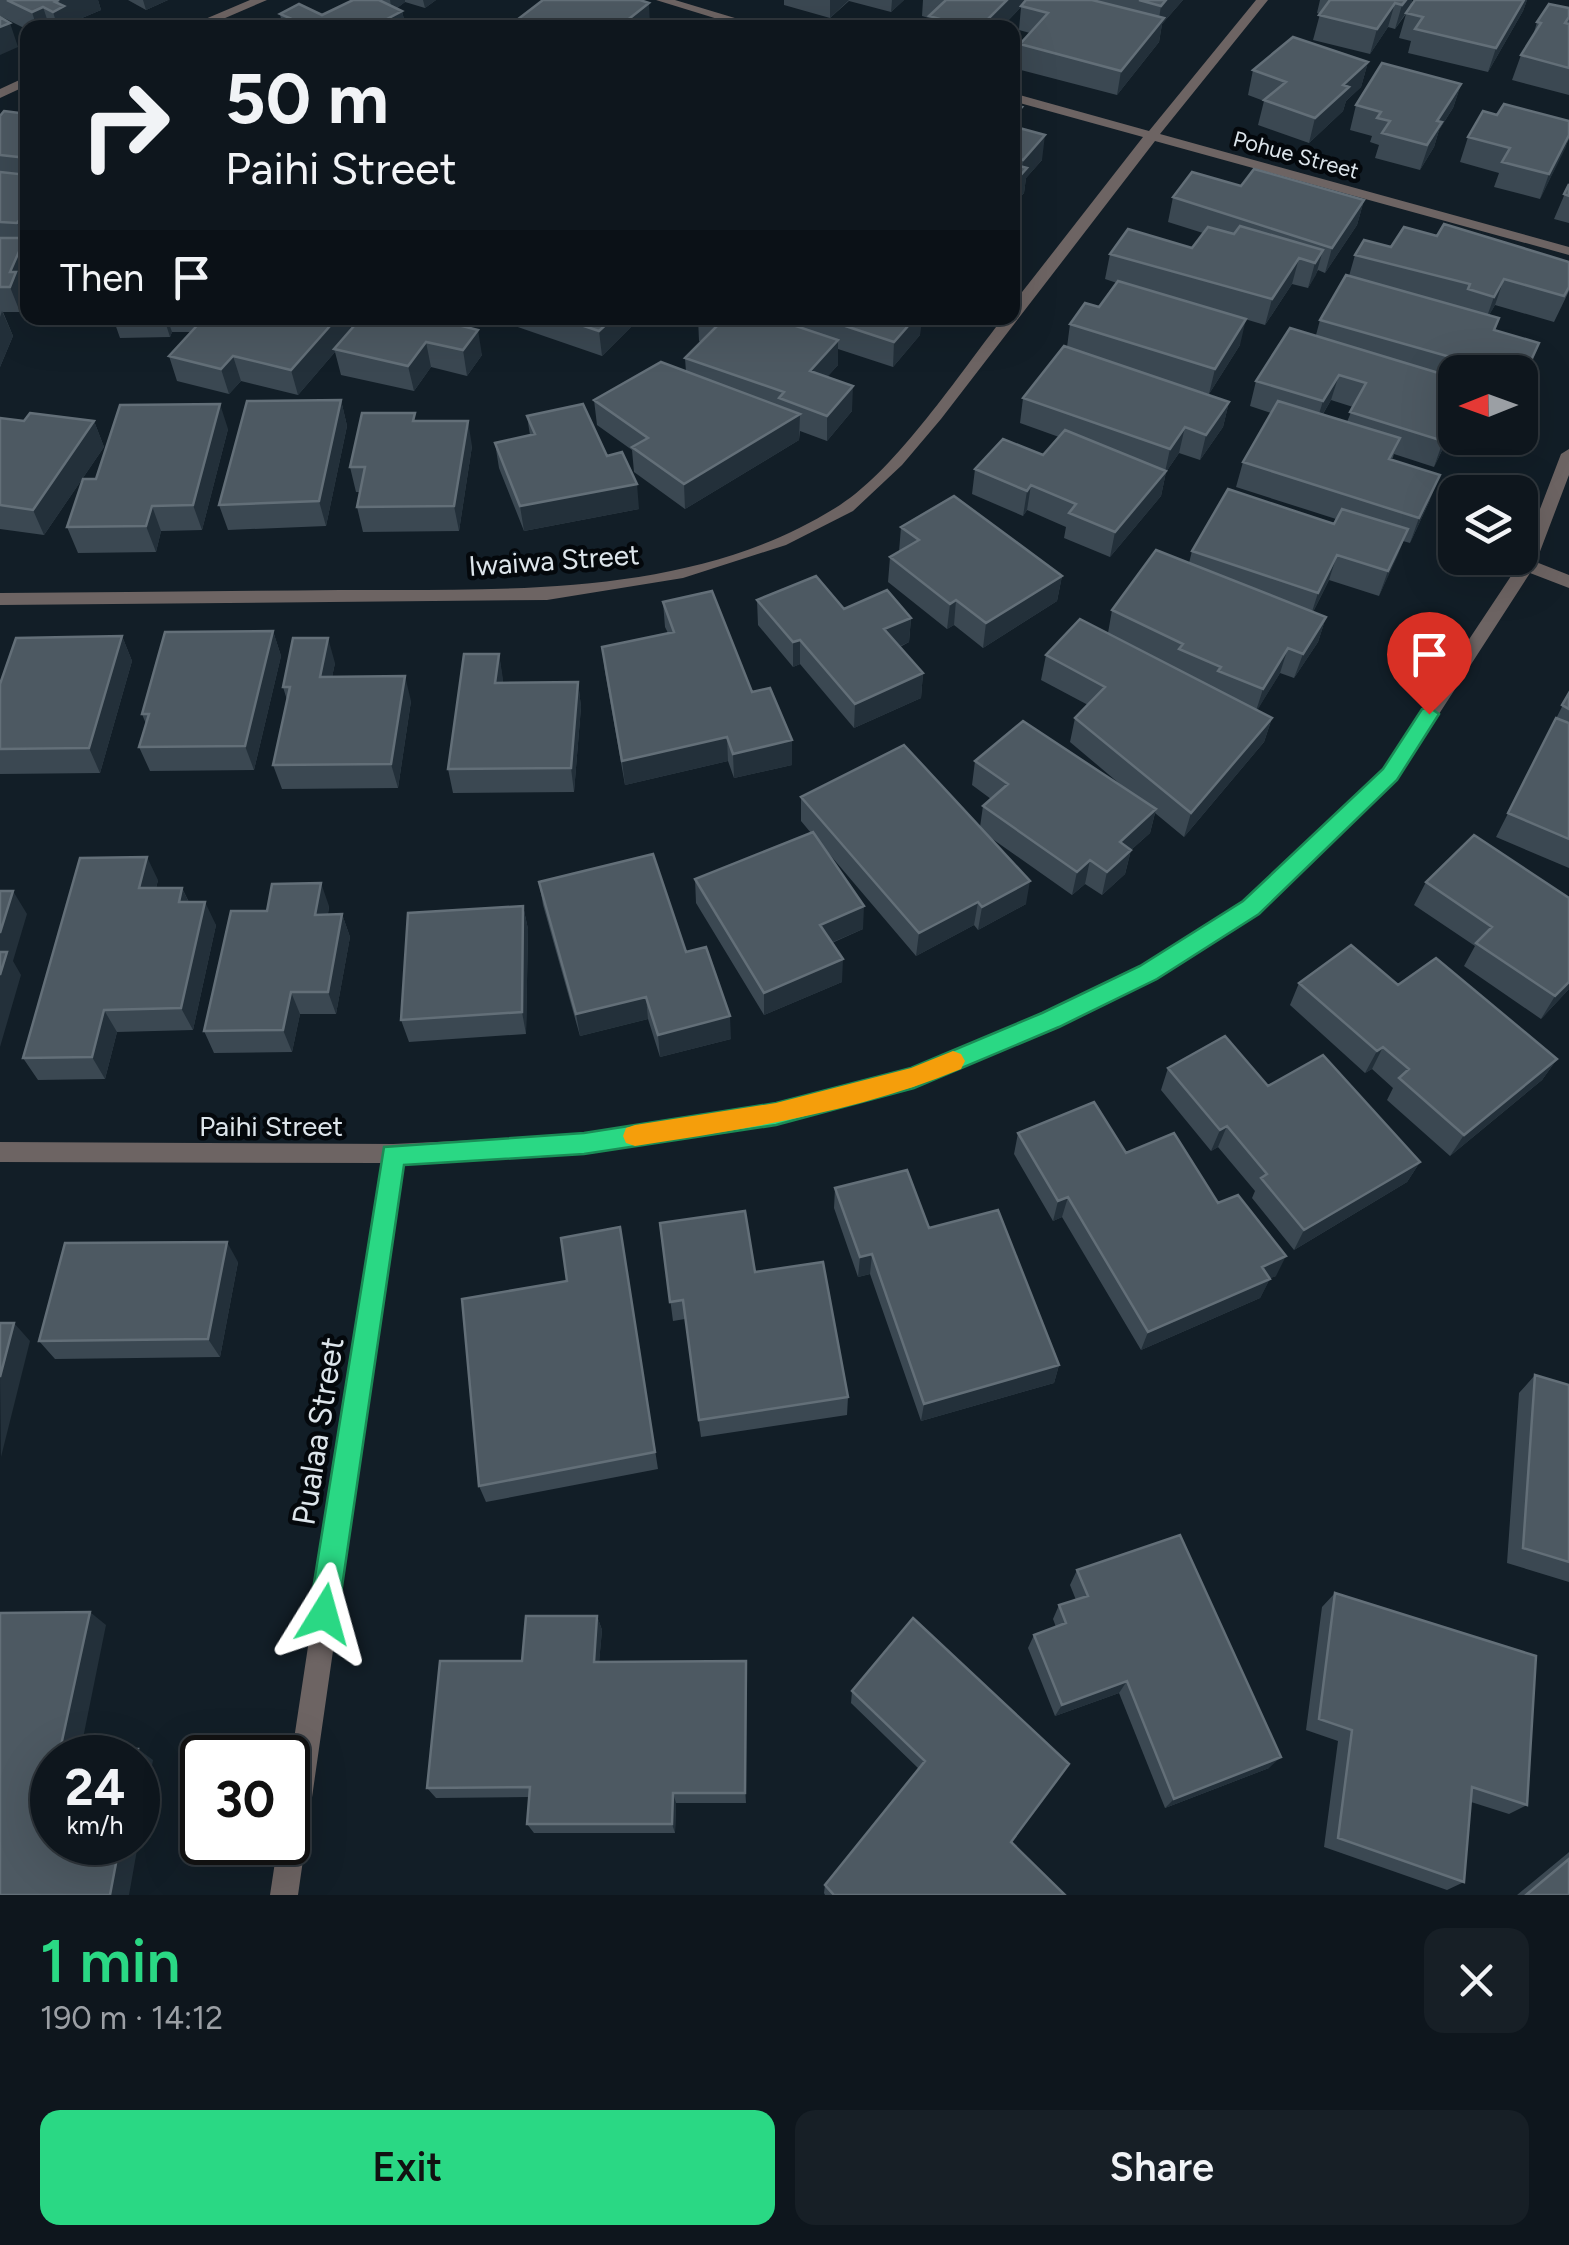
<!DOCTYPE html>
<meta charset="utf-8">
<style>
body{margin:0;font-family:Figtree,sans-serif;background:#171f26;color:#f1f3f6;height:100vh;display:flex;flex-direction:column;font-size:38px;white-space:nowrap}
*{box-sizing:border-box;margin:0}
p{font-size:32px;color:#9b9fa4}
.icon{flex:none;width:55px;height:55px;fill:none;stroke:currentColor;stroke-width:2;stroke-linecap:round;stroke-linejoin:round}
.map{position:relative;height:1895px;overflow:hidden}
.sheet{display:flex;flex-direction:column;background:#0e161d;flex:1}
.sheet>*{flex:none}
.banner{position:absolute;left:20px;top:20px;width:1000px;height:305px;border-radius:20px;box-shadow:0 10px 40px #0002,0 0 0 2px #2e353b;background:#0e161d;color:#f1f3f6;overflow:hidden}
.needle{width:65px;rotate:269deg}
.tools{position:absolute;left:1438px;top:355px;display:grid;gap:20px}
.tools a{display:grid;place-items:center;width:100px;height:100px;border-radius:20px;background:#0e161d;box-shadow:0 10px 40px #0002,0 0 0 2px #2e353b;font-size:50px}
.speed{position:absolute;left:30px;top:1735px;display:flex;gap:20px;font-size:50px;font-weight:700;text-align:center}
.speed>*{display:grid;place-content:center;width:130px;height:130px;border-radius:50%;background:#0e161d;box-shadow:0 10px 40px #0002,0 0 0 2px #2e353b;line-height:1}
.speed small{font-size:25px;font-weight:400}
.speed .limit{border:5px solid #111;border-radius:15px;background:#fff;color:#111}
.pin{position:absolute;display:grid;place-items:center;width:85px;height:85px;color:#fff;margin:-102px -42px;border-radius:50% 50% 50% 0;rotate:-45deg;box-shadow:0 0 10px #0007}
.pin .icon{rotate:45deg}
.me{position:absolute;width:110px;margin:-55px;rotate:8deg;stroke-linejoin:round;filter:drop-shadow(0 0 8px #0008)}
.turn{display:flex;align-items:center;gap:35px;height:210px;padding:0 40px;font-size:45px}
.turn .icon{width:130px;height:130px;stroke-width:2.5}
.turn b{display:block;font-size:70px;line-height:85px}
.then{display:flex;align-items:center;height:95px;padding:0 40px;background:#0003;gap:20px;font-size:38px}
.round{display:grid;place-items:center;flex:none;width:105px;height:105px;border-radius:20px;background:#171f26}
.head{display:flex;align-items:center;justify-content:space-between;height:170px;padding:0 40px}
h1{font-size:60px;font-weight:600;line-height:75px;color:#2ad884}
.cta{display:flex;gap:20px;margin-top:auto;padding:20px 40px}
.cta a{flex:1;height:115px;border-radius:20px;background:#2ad884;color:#111;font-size:40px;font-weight:600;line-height:115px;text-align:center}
.cta a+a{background:#171f26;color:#f1f3f6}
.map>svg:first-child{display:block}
</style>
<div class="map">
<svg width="1569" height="1895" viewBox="0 0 1569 1895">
<rect width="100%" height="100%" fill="#121e27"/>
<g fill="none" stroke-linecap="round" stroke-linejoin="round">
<path fill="#6d6463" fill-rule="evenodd" d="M250 0H267L202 28H184Z
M656 0H675L768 28H747Z
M1256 0H1268L1160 134 1569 247V255L1155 141 941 419 902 465 853 511 786 545 683 578 547 600 0 605V593C113 592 227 591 340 590 506 589 693 599 840 505 897 468 960 373 1003 318H1012V305L1143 137 1012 101V93L1149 131Z
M28 76V85L0 98V89Z
M1569 449V475L1536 562 1569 575V588L1530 573 1397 779 1258 913 1156 978 1058 1026 921 1083 776 1123 584 1153 403 1163 298 1895H270L278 1842H288V1779L381 1163 0 1162V1142L393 1144 584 1135 776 1105 911 1069 1044 1014 1142 966 1244 901 1383 769 1519 564 1561 454Z"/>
</g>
<path fill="#3b4852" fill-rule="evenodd" d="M0 0H98L101 10 70 23 71 28H28V30L0 16Z
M128 0H168L146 10Z
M353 0H436L425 8 405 2 397 8 402 11 406 28H283L280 14 322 15Z
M784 0H904L891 12 849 1 830 18 784 5Z
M923 0H1025V1L1026 0H1183L1162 24 1159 42 1117 95 1017 69 1020 44 1030 33 1019 30 1021 7 1001 28H929V18L922 16Z
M1320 0H1412L1410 8 1415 0H1527L1523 11 1488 72 1408 53 1411 41 1399 38 1406 14 1395 29 1388 27 1370 54 1313 40 1320 14 1317 13Z
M1569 8V95L1512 80 1521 55 1533 36 1537 22Z
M1368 62 1361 87 1346 101 1343 111 1309 143 1258 125 1264 101 1248 95 1253 70Z
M1461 84 1453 108 1439 130 1434 147 1420 170 1375 158 1379 145 1370 142 1372 136 1350 130 1356 105Z
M1012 105 1020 128 1042 160 1026 178 1024 193 1012 207Z
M28 114V279L23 290 26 297 20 312H3L13 336 0 367V116Z
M1497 115 1569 121V139L1540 199 1494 187 1499 173 1460 162 1468 137Z
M1569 184V223L1554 219Z
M1241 186 1364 200 1357 225 1325 273 1318 270 1308 288 1292 284 1265 325 1238 317 1240 345 1209 394 1169 382 1229 402 1223 427 1200 460 1179 453 1166 472 1161 496 1110 557 1064 538 1066 527 1027 510 1023 516 972 494 975 469 1043 455 1059 437 1020 423 1023 398 1067 347 1070 324 1099 307 1117 283 1105 279 1110 254 1192 248 1203 233 1168 222 1173 197Z
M1437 236 1569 262V291L1554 322 1495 305 1489 315 1495 330 1539 343 1520 387V372H1455V436L1450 434 1434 467 1394 454 1392 460 1430 500 1410 543 1403 541 1379 596 1329 580 1313 612 1326 617 1318 642 1294 678 1280 673 1257 710 1272 718 1264 742 1184 837 1155 813 1150 833 1131 850 1125 874 1102 895 1085 884 1072 895 991 838 1026 904 978 930 974 925 916 956 825 849 863 929 832 943 842 982 764 1015 696 903 695 879 811 833 801 821V797L980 827 983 806 991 799 972 785 975 761 1127 790 1070 742 1075 718 1088 705 1041 680 1046 655 1108 633 1112 610 1189 563 1192 551 1334 524 1336 519 1236 487 1243 462 1271 413 1250 406 1256 381 1316 335 1320 320 1349 276 1355 255ZM1331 400 1353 407 1347 422 1323 414Z
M113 318H207L225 322 230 318H468L470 328 482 355 467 376 431 367 414 391 341 375 335 352 298 395 241 381 229 394 177 381 169 356 191 332H172L170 337 120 338Z
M508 318H640L602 356 509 324Z
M698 318H772L782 321V318H921L920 335 893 367 838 349V365L827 377 852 411 827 441 800 431 799 440 685 509 634 472 632 450 597 425 594 400 686 372 685 358 701 342 699 341Z
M341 400 347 426 326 526 228 530 219 505Z
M527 416 607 456 639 509 524 531 499 468 495 443 530 435Z
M0 418 24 421H94L104 447 44 535 0 529Z
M417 421 472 446 459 531 363 532 357 507 360 492H356L350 467Z
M228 429 202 530 161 531 156 552 78 553 67 527 96 479Z
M901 527 1062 576 1057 601 983 648 954 625 947 629 888 582 890 557 899 552Z
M757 600 911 618 909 642 900 647 923 673 921 698 854 728 800 664 793 667 758 625Z
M663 602 752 692 792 765 734 778 728 761 625 785 605 672 602 647 668 633 665 627Z
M273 631 281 656 254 770 150 771 139 747 146 724 142 714Z
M122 636 132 661 100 773 0 774V684Z
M499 654 503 683 578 682 581 707 574 792 453 793 448 769Z
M335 663 332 677 411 701 398 788 282 789 273 765 287 700 283 687Z
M1569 693V868L1496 837Z
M158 880 156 888H182L189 902 216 925 193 1030 117 1032 105 1079 38 1080 23 1058Z
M539 882 686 952 731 1039 660 1057 648 1019 580 1036 543 905Z
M1426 882 1569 898V989L1541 1019 1464 966 1475 946 1414 905Z
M329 906 328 914H342L350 937 336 1014H300L292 1052 214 1053 204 1031 267 911Z
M523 906 528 929 526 1034 409 1042 401 1020Z
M1299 983 1398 985 1557 1059 1542 1080 1450 1156 1387 1100 1393 1088 1372 1069 1365 1073 1290 1005Z
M1168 1068 1268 1086 1420 1162 1407 1182 1294 1250 1252 1198 1255 1191 1218 1147 1211 1151 1161 1090Z
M1018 1133 1126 1153 1218 1203 1276 1276 1270 1278 1260 1298 1141 1350 1062 1217 1053 1221 1014 1154Z
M835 1188 929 1228 1059 1365 1054 1383 921 1421 870 1274 858 1277 834 1208Z
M660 1223 755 1272 848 1397 847 1415 701 1437 685 1319 673 1321Z
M620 1227 658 1469 486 1502 479 1486 567 1281Z
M238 1262 220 1357 55 1359 39 1341Z
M1535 1375 1569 1385V1582L1507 1563 1519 1393Z
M1077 1570 1269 1768 1165 1808 1119 1693 1055 1716 1028 1648 1034 1635 1056 1627 1053 1619 1059 1605 1076 1600 1070 1585Z
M1335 1593 1527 1805 1509 1814 1471 1802 1464 1882 1447 1890 1324 1847 1338 1741 1306 1730 1322 1607Z
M597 1616 602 1630 599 1662 746 1661V1803H676L675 1833H534L527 1824 529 1797 436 1798 427 1788 522 1661Z
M852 1691 1069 1764 1012 1842 1065 1895H825L824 1893 825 1885 919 1769 851 1703Z
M1569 1852V1895H1517L1568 1853Z"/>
<path fill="#23303a" d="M59 0H98L101 10 70 23 71 28H58L53 12 55 2Z
M143 0H168L146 10Z
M390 0H405V2L392 12Z
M423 0H436L425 8Z
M830 0H849L830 18Z
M892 0H904L891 12Z
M1007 0H1025V3L1001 28H979Z
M1166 0H1183L1162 24 1159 42 1117 95 1121 71 1158 24 1161 6Z
M1406 0H1412L1409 8 1395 29 1402 5Z
M1524 0H1527L1523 11 1488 72 1496 48Z
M649 3 650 27 620 28V26Z
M1395 3 1388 27 1370 54 1377 29Z
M43 7 50 28H37L32 12Z
M402 11 406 28H390L389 18Z
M10 23 18 47 0 55V27Z
M1368 62 1361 87 1346 101 1343 111 1309 143 1315 118 1343 85Z
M1461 84 1453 108 1439 130 1434 147 1420 170 1437 121Z
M1022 107 1019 132 1012 140V118Z
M1045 135 1042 160 1026 178 1024 193 1012 207V185L1021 175 1023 160Z
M1569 135 1566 147 1540 199 1549 174Z
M1364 200 1357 225 1325 273 1332 248Z
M28 209V279L23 290 26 297 20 312 10 287V272L24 241 17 223Z
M1323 250 1316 275 1308 288 1315 263Z
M1299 258 1292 284 1265 325 1272 299Z
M1504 279 1495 305 1485 322 1494 297Z
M2 311 13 336 0 367V317Z
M164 318H167L172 332 170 337Z
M192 318H197L199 324 197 332Z
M337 318H364L334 349 335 352 298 395 291 370Z
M454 318H468L472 338 478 330 482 355 467 376 463 350Z
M613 318H640L602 356 599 331Z
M915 318H921L920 335 893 367 894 342Z
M1246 319 1240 345 1209 394 1215 369Z
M838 340V365L810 396V371Z
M426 342 431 367 414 391 408 366Z
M233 356 241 381 229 394 221 369Z
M1339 375 1331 400 1315 427 1323 401Z
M853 386 852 411 827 441V416Z
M341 400 347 426 326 526 319 501Z
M1229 402 1223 427 1200 460 1206 435Z
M220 404 228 429 202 530 193 505Z
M800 414 799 440 685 509 684 484Z
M1455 418 1450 434 1434 467 1443 441Z
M94 421 104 447 44 535 33 510Z
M468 421 472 446 459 531 454 506Z
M1185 427 1179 453 1166 472 1161 496 1110 557 1115 532 1165 472 1170 449Z
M1440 475 1430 500 1410 543 1419 518Z
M637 484 639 509 524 531 520 506Z
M1031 485 1027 510 1023 516 1027 491Z
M152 506 161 531 156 552 146 526Z
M1408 529 1398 555 1379 596 1388 571Z
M1337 555 1329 580 1310 618 1318 593Z
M1062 576 1057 601 983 648 986 623Z
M956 600 954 625 947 629 950 604Z
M1326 617 1318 642 1294 678 1303 654Z
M911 618 909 642 883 654 884 629Z
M273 631 281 656 254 770 245 746Z
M122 636 132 661 100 773 89 748Z
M328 638 335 663 327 702 320 677Z
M800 640V664L793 667V642Z
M1288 648 1280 673 1255 714 1263 689Z
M499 654 503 679 500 707 495 683Z
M923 673 921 698 854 728 855 704Z
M405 676 411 701 398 788 391 764Z
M578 682 581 707 574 792 571 768Z
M1272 718 1264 742 1184 837 1191 813Z
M727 737 728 761 625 785 622 761Z
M792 740V765L734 778 733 754Z
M1156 809 1150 833 1131 850 1125 874 1102 895 1107 872 1120 842Z
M147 857 158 880 150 912 139 888Z
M1090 860 1085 884 1072 895 1077 872Z
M1030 881 1026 904 978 930 982 907Z
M321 883 329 906 324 938 315 915Z
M182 888 193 911 179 902Z
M13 891 27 914 13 961 21 975 0 1047V933Z
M205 902 216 925 193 1030 181 1008Z
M978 902 974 925 916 956 919 933Z
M523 906 528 929 526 1034 522 1012Z
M864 906 863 929 819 948 820 925Z
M342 914 350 937 336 1014 328 992Z
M843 959 842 982 764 1015V993Z
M1569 982V989L1541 1019 1555 996Z
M291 992 300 1014 292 1052 283 1030Z
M646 997 648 1019 580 1036 576 1014Z
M104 1010 117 1032 105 1079 92 1057Z
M730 1016 731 1039 660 1057 658 1035Z
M1383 1047 1372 1069 1365 1073 1377 1051Z
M1557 1059 1542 1080 1450 1156 1464 1135Z
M1227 1126 1218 1147 1211 1151 1220 1130Z
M1420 1162 1407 1182 1294 1250 1304 1230Z
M1068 1197 1062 1217 1053 1221 1058 1201Z
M227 1242 238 1262 220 1357 208 1339Z
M872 1254 870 1274 858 1277 860 1257Z
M1286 1256 1276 1276 1252 1286 1262 1267Z
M1270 1279 1260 1298 1141 1350 1148 1332Z
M14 1323 30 1341 1 1457 0 1377Z
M1059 1365 1054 1383 921 1421 924 1404Z
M90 1612 106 1625 79 1758 60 1750Z
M597 1616 602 1630 598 1675 594 1662Z
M746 1661 747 1673 746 1803 745 1793Z
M1127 1681 1119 1693 1055 1716 1062 1705Z
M138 1749 153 1760 129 1895H110L120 1842H138V1758H136Z
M1281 1757 1269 1768 1165 1808 1174 1799Z
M673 1793 676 1803 675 1833 672 1824Z"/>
<path fill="#4d5962" stroke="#636f78" stroke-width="2.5" d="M7 0H59L55 2 64 6 53 12 43 7 32 12Z
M353 0H379L402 11 389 18 405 26 402 28H312L280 14 299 4 322 15Z
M543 0H640L649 3 620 26 625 28H530L513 23Z
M946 0H1007L979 28H972L929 16Z
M1026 0H1092L1164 18 1121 71 1020 44 1048 13 1021 6Z
M1139 0H1166L1161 6Z
M1330 0H1406L1402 5 1395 3 1377 29 1319 15Z
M1415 0H1524L1496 48 1415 29 1423 17 1406 13Z
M1549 4 1569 8V17L1565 23 1569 24V68L1521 55 1541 23 1537 22Z
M0 17 10 23 0 27Z
M1293 37 1368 62 1343 85 1349 87 1315 118 1264 100 1286 82 1253 70Z
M1382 63 1461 84 1437 121 1442 122 1427 145 1382 133 1390 121 1377 118 1381 112 1356 105Z
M1504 104 1569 121V135L1549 174 1502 162 1510 148 1468 137 1483 111 1497 115Z
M1012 105 1022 107 1012 118Z
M4 111 28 114V158L0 155V116Z
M1012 126 1045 135 1023 160 1012 157Z
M1012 164 1027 168 1012 185Z
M1254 169 1364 200 1332 248 1173 197 1192 172 1241 186Z
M0 172 28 175V209L17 223 0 222Z
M1569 184V196L1564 194Z
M1444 224 1569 262V287L1564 296 1504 279 1494 297 1468 289 1470 284 1355 255 1364 240 1391 247 1404 227 1437 236Z
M1240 226 1323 250 1315 263 1299 258 1272 299 1110 254 1128 229 1192 248 1208 227 1234 234Z
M0 238H25L10 272H16L10 287H0Z
M1346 275 1499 318 1494 330 1539 343 1523 378 1520 377V372H1503L1320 320Z
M1118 281 1246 319 1215 369 1070 324 1085 303 1099 307Z
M204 318 225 322 230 318H337L291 370 233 356 221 369 169 356Z
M361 318H464L458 325 478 330 463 350 426 342 408 366 334 349Z
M560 318H613L599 331Z
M702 318H772L838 340 810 371 853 386 827 416 779 398 784 392 685 358 719 324Z
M821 318H915L894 342Z
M1290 328 1455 378V418L1443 441 1350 412 1366 383 1339 375 1323 401 1256 381Z
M1064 346 1229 402 1206 435 1185 427 1170 449 1023 398Z
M661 362 800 414 684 484 632 447 648 438 594 400Z
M341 400 319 501 219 505 247 401Z
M1278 401 1400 438 1389 459 1440 475 1419 518 1243 462Z
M220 404 193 505 152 506 146 526 67 527 83 479H96L120 405Z
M583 404 607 456 622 452 637 484 520 506 495 443 535 434 527 416Z
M30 413 94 421 33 510 0 505V418L24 421Z
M362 413H415L413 421H468L454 506 357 507 365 467H350Z
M1065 430 1166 471 1115 532 1069 513 1076 504 1031 485 1027 491 975 469 1003 439 1043 455Z
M1228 489 1334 524 1342 509 1408 529 1388 571 1337 555 1318 593 1192 551Z
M954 496 1062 576 986 623 956 600 950 604 890 557 919 540 901 527Z
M1156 550 1326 617 1303 654 1288 648 1263 689 1218 671 1221 667 1179 649 1183 644 1112 610Z
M816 576 844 609 887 590 911 618 884 629 923 673 855 704 800 640 793 642 757 600Z
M712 591 752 692 770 688 792 740 733 754 727 737 622 761 602 647 674 632 663 602Z
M1080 619 1272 718 1191 813 1075 718 1105 687 1046 655Z
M273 631 245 746 139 747 149 714H142L165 632Z
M122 636 89 748 0 749V684L16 638Z
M293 638H328L320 677 405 676 391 764 273 765 290 687H283Z
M464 654H499L495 683 578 682 571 768 448 769Z
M1569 693V709L1562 705Z
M1556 718 1569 723V839L1508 813Z
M1023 721 1156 809 1120 842 1131 850 1107 872 1090 860 1077 872 983 806 1008 784 975 761Z
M904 745 1030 881 982 907 978 902 919 933 801 797Z
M813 832 864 906 820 925 843 959 764 993 695 879Z
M1474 835 1569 898V982L1555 996 1476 943 1492 927 1426 882Z
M653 854 686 952 706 947 730 1016 658 1035 646 997 576 1014 539 882Z
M147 857 139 888H182L179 902H205L181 1008 104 1010 92 1057 23 1058 80 858Z
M321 883 315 915 342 914 328 992H291L283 1030 204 1031 231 911H267L272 884Z
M0 891H13L0 933Z
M523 906 522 1012 401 1020 408 913Z
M1351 945 1398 985 1436 958 1557 1059 1464 1135 1399 1078 1409 1069 1383 1047 1377 1051 1299 983Z
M0 952H7L0 975Z
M1225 1036 1268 1086 1323 1055 1420 1162 1304 1230 1261 1178 1267 1174 1227 1126 1220 1130 1168 1068Z
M1094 1102 1126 1153 1174 1133 1218 1203 1238 1195 1286 1256 1262 1267 1270 1279 1148 1332 1068 1197 1058 1201 1018 1133Z
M907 1170 929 1228 998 1210 1059 1365 924 1404 872 1254 860 1257 835 1188Z
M745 1211 755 1272 823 1262 848 1397 699 1420 683 1300 670 1302 660 1223Z
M620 1227 655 1452 479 1486 462 1299 567 1281 561 1238Z
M227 1242 208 1339 39 1341 65 1243Z
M0 1323H14L0 1377Z
M1535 1375 1569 1385V1562L1523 1548Z
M1180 1535 1281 1757 1174 1799 1127 1681 1062 1705 1034 1635 1066 1623 1059 1605 1088 1596 1077 1570Z
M1335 1593 1536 1656 1527 1805 1472 1787 1464 1882 1338 1838 1352 1730 1319 1719Z
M90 1612 60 1750 138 1749 136 1758H52V1842H120L110 1895H0V1613Z
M526 1616H597L594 1662 746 1661 745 1793H673L672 1824H527L530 1787 427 1788 440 1661H522Z
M913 1618 1069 1764 1011 1842 1065 1895H834L825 1885 925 1761 852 1691Z
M1569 1859V1895H1526Z"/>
<path fill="#2ad884" stroke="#1b8c56" stroke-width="2.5" d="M1429 707 1439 714 1397 780 1259 914 1157 979 1059 1027 914 1088 776 1125 584 1154 404 1165 338 1614 334 1624 324 1629 313 1624 309 1614 384 1147 584 1133 776 1103 911 1068 1042 1013 1140 966 1243 901 1383 769 1422 709Z"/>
<path fill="#f59e0b" d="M953 1051 961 1054 965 1061 961 1069C857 1112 746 1129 635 1146L626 1143 623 1136 626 1128 635 1125 776 1103 911 1068Z"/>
<g text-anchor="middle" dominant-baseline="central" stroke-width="9" stroke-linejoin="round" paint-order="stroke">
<g font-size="22" fill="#dde5eb" stroke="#04080c">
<text transform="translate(1296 155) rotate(15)">Pohue Street</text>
</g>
<g font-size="28" fill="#dde5eb" stroke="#04080c">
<text transform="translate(554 560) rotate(-4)">Iwaiwa Street</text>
<text x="271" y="1126">Paihi Street</text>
</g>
<g font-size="32" fill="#dde5eb" stroke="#04080c">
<text transform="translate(318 1431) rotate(-81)">Pualaa Street</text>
</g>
</g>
</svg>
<div class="tools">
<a><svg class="needle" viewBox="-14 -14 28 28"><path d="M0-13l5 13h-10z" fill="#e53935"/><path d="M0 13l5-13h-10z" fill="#9b9fa4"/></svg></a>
<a><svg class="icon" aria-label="layers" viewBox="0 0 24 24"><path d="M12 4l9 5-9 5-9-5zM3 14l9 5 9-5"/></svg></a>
</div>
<div class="speed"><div>24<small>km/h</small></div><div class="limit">30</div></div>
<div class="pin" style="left:1429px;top:714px;background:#d93025"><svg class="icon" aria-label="arrive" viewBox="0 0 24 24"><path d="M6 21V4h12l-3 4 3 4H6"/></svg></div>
<svg class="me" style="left:324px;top:1614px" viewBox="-20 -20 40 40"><path d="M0-17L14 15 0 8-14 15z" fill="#2ad884" stroke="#fff" stroke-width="4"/></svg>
<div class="banner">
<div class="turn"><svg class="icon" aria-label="right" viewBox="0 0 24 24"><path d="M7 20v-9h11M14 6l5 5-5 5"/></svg><div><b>50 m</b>Paihi Street</div></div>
<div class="then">Then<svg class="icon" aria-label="arrive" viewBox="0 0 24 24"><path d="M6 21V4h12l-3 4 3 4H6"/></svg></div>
</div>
</div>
<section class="sheet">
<div class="head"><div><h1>1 min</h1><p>190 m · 14:12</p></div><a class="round"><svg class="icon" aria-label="close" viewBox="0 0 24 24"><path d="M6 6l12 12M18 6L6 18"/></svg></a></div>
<div class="cta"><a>Exit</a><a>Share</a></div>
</section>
